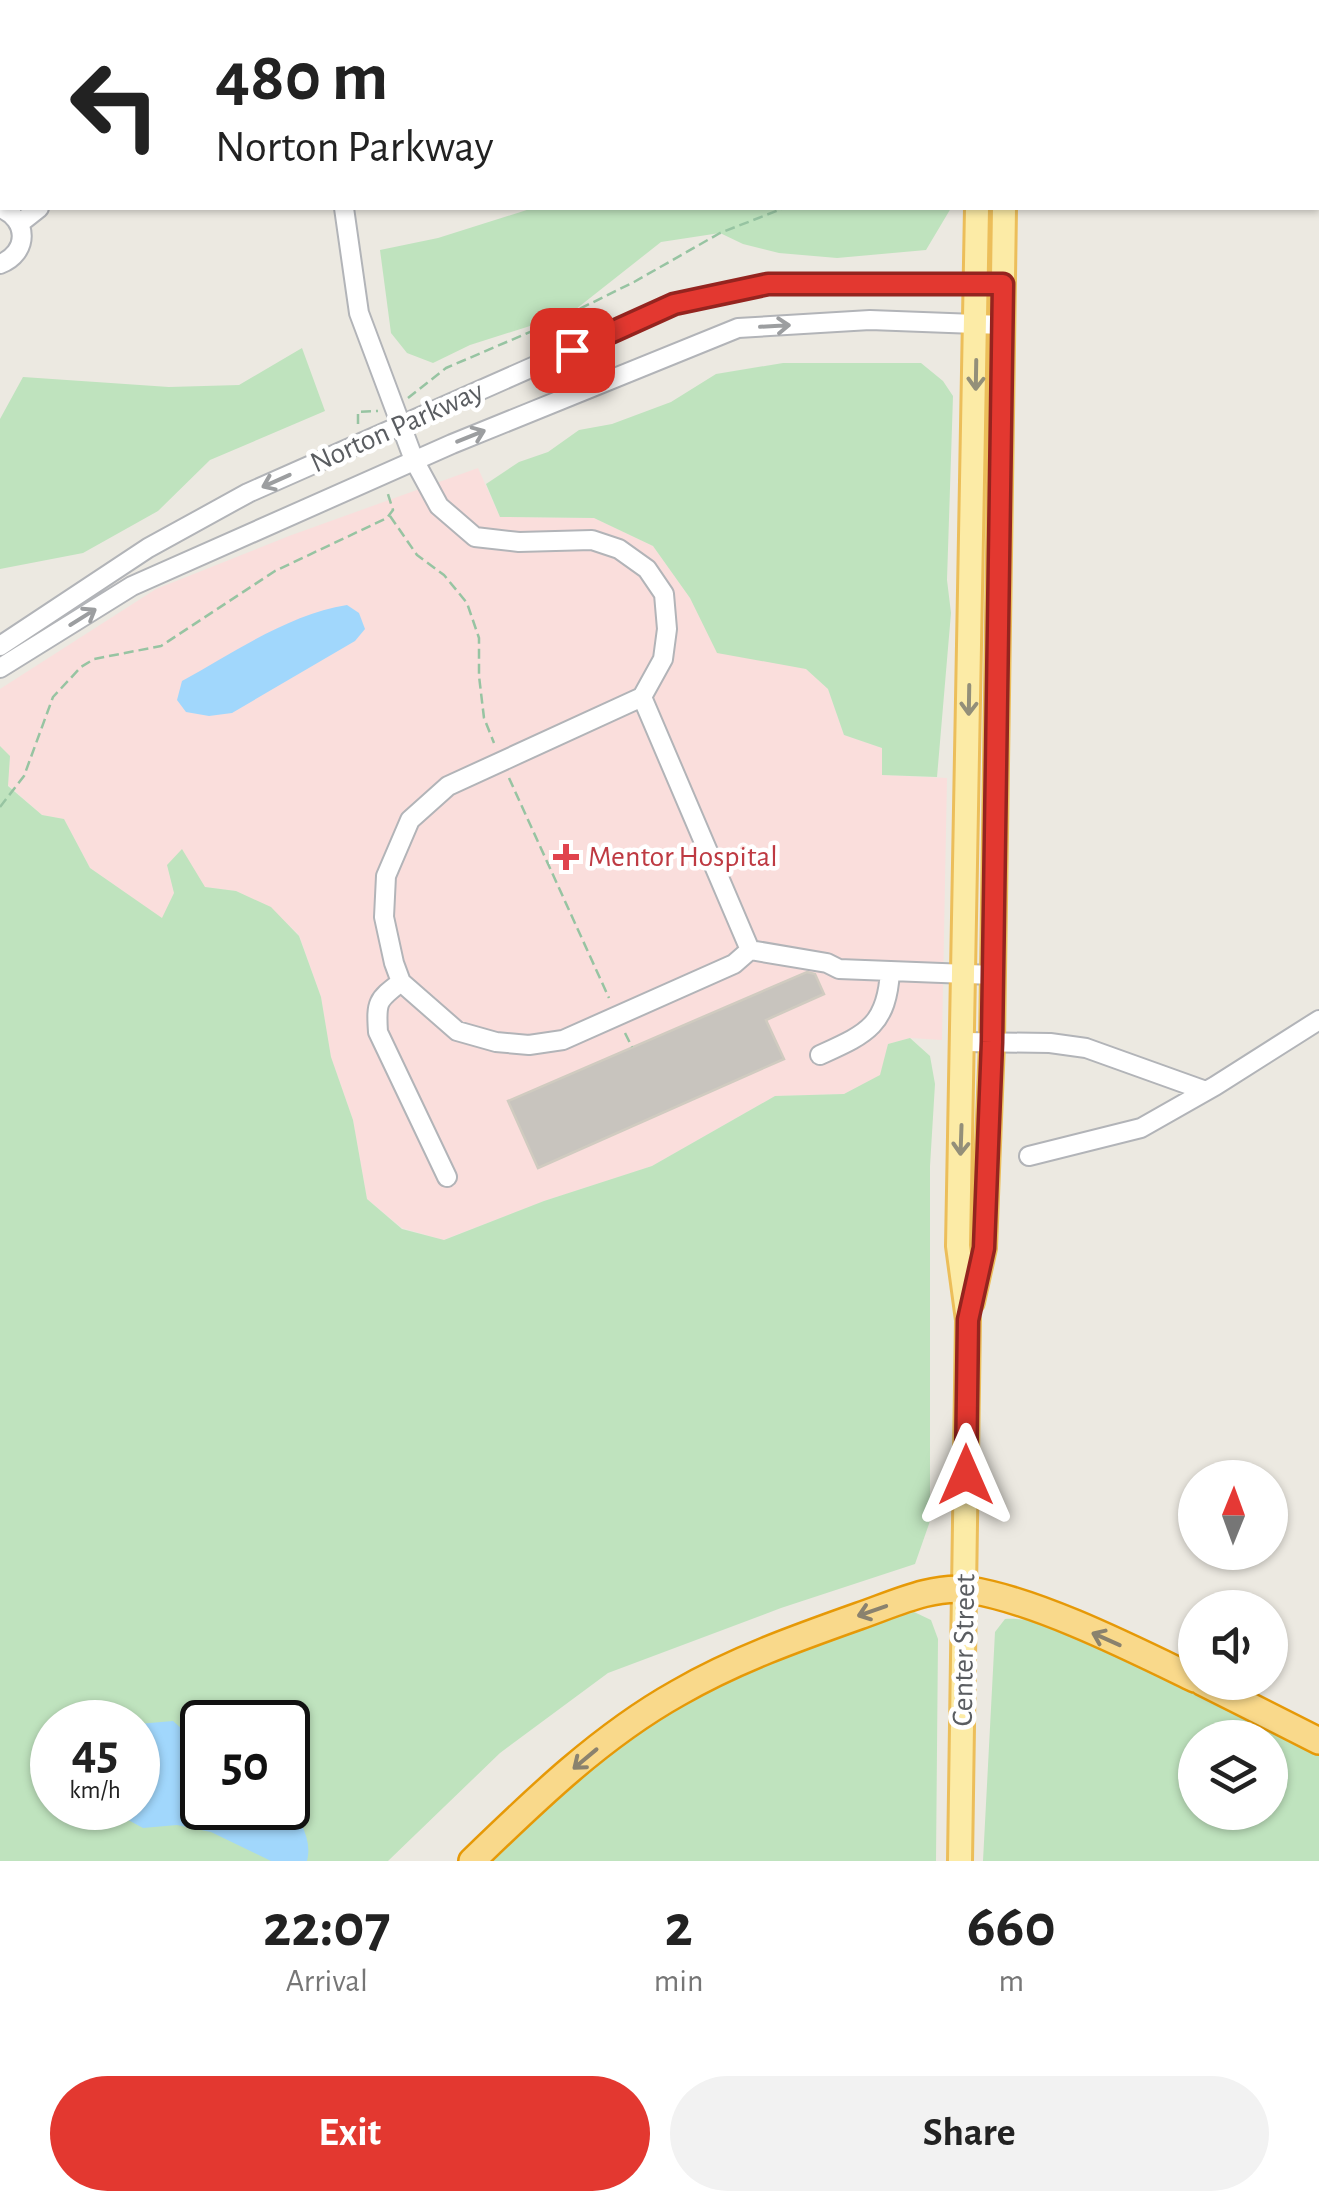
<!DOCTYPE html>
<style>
body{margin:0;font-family:"Alegreya Sans",sans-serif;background:#f2f2f2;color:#222;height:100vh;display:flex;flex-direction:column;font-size:38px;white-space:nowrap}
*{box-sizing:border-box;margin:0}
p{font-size:32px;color:#767676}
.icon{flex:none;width:55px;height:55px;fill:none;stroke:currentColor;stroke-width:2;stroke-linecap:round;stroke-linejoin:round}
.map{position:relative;height:1861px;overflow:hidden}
.panel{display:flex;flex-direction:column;background:#fff;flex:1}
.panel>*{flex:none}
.hud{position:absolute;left:0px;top:0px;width:1320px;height:210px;box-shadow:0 2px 8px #0004;background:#fff;color:#222;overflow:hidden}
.needle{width:65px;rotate:1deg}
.tools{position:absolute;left:1178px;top:1460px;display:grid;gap:20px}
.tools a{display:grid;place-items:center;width:110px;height:110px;border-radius:50%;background:#fff;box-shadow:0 2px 8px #0004;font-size:50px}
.speed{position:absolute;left:30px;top:1700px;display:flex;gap:20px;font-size:50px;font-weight:700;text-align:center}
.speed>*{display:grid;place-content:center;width:130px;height:130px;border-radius:50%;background:#fff;box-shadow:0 2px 8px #0004;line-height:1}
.speed small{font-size:25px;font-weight:400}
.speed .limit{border:5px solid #111;border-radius:15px;background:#fff;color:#111}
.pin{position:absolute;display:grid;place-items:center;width:85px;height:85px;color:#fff;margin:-42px;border-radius:20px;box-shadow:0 5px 15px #0006}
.me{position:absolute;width:110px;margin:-55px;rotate:0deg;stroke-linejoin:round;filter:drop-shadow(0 0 8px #0008)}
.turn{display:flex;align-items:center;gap:35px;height:210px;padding:0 50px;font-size:45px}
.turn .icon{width:130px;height:130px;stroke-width:2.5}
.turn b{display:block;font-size:70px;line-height:85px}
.eta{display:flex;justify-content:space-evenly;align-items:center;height:170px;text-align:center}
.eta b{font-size:60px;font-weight:700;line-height:70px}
.action{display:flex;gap:20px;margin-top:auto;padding:20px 50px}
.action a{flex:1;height:115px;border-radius:60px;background:#e33830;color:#fff;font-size:40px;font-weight:700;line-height:115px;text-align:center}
.action a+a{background:#f2f2f2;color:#222}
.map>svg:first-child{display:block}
</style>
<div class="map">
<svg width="1319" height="1861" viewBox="0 0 1319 1861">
<rect width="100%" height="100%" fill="#ece9e1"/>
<path fill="#fadedc" d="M478 468 500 517 594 518 653 546 690 598 717 652 806 669 828 689 844 735 882 748V775L947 778 942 1040 910 1038 888 1044 881 1075 844 1094 775 1096 652 1166 544 1201 443 1240 402 1228 367 1199 353 1120 331 1057 321 997 299 935 270 907 236 891 205 887 167 865 174 893 163 919 90 868 64 819 42 815 8 785 10 756 0 746V689L156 589 289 536Z"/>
<path fill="#bfe3be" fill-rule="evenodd" d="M533 208H951L926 250 837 258 779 253 743 244 720 233 661 242 571 313 470 345 433 363 407 353 391 333 380 250 438 238Z
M302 348 325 411 210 460 158 511 83 553 0 569V419L23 377 169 387 239 385Z
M783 363H921L943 381 953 396 947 580 951 613 937 777 882 775V748L844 735 828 689 806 669 717 653 690 598 653 546 594 518 500 517 486 484 519 462 548 452 579 430 612 424 671 402 716 374Z
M0 746 10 756 8 786 42 815 64 819 90 868 162 918 174 893 167 865 182 849 205 887 236 891 271 907 299 936 321 997 331 1057 353 1120 367 1199 402 1229 444 1240 544 1201 652 1166 775 1096 844 1094 880 1075 888 1044 910 1038 930 1056 935 1084 930 1166V1521L915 1564 781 1608 608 1673 500 1753 388 1861H0ZM52 1722H138V1808H52ZM202 1722H288V1808H202Z
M912 1611 931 1620 938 1639 936 1861H486L617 1745 708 1687 898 1612Z
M1005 1619C1041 1617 1076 1636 1108 1650 1180 1681 1249 1717 1319 1752V1861H983L995 1632ZM1195 1738H1270V1812H1195Z"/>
<path fill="#a1d7fc" d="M347 605 359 613 365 629 355 641 232 713 209 716 186 712 177 700 182 681C233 653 289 614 347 605Z
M173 1721 202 1747V1808H288V1800C298 1819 313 1838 307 1861H271L211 1832 177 1825 143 1828 119 1815 118 1808H138V1724Z"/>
<path fill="#c8c4be" stroke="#d0cbc0" stroke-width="2.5" d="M807 972 815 974 824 994 766 1020 784 1059 538 1168 508 1101Z"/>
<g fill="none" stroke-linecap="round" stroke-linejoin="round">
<defs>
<path id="minor" d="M41 0 42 2
M199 2 201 0
M484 2 485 0
M0 208C29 219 29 253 0 264
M344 208 359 313 414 460 439 506 475 537 519 542 592 540 619 549 647 569 664 594 667 629 663 659 642 697 750 950 734 964 563 1040 529 1045 496 1042 457 1031 401 982 394 963 384 917 386 876 410 820 448 786 642 697
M20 223 39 208
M0 646 148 548 248 493 675 304 768 284 1003 283
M0 668 132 586 452 444 738 328 870 320 1002 325
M750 950 827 963 839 969 993 975
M401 982C377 1000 376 1002 378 1032L447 1177
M963 1042 1050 1043 1086 1048 1206 1091
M820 1055C866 1034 887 1026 890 971
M1029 1156 1141 1128 1215 1086 1319 1020"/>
<path id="major" d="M981 2V0
M1008 2V0
M972 1302 984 1248 992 1042 1004 208
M960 1861 968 1320 958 1246 977 208"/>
<path id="highway" d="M1202 1682 1319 1741
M472 1861C535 1800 601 1736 678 1693 735 1660 797 1638 859 1616 894 1604 932 1585 969 1590 1036 1600 1133 1649 1195 1679"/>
</defs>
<use href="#minor" stroke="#b2b4b8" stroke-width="22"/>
<use href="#major" stroke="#ecbe5a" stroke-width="28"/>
<use href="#highway" stroke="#e69907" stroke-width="30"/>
<path stroke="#97c4a2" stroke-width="2.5" stroke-dasharray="10 5" stroke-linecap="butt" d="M408 398 446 368 551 323 634 282 720 233 784 208
M358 424V412L378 411
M390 516 417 555 444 575 467 603 479 638V676L484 718 494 743
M509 778 609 998
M0 807 24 776 53 697 81 667 94 659 161 646 275 571 387 518 393 510 387 491
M625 1033 632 1047"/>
<use href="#minor" stroke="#fff" stroke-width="18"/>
<use href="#major" stroke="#fceba6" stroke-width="22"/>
<use href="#highway" stroke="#f9d98b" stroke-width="25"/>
</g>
<defs><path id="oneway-shaft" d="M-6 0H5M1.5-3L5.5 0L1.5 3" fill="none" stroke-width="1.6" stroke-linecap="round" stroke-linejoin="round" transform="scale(2.5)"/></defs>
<g stroke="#9c9ea0">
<use href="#oneway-shaft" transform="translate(775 326) rotate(-3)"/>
<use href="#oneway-shaft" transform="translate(471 436) rotate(-22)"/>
<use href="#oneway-shaft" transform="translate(276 481) rotate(156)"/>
<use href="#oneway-shaft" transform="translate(83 617) rotate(-32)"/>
</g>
<g stroke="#938f79">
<use href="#oneway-shaft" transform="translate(976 375) rotate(91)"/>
<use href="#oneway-shaft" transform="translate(969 700) rotate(91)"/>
<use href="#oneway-shaft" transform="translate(961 1140) rotate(92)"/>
</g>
<g stroke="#8a826e">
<use href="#oneway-shaft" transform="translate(872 1611) rotate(161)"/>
<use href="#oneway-shaft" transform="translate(1106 1639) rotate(-156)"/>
<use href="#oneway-shaft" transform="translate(585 1759) rotate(140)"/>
</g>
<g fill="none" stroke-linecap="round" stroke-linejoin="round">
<defs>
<path id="route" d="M572 350 674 304 768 284H1003L992 1042 984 1248 968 1320 966 1475"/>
</defs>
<use href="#route" stroke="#94241f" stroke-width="25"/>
<use href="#route" stroke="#e33830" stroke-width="18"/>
</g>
<path fill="#e0444e" stroke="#fff" stroke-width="4" d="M561 842h10v10h10v10h-10v10h-10v-10h-10v-10h10z"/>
<g text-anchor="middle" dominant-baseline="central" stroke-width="9" stroke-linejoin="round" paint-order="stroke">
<g font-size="30" fill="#5a5d61" stroke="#fff">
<text transform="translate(397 427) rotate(-24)">Norton Parkway</text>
<text transform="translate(964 1650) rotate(-89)">Center Street</text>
</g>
<g font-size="30" fill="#be3a42" stroke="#fff" text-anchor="start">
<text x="588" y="857">Mentor Hospital</text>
</g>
</g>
</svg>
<div class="tools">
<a><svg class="needle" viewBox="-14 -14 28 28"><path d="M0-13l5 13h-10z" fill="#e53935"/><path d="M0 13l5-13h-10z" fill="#767676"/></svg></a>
<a><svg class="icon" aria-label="sound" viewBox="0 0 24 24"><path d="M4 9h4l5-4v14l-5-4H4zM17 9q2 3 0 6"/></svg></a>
<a><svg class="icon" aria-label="layers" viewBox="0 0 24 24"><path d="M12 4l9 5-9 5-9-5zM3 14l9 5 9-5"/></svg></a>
</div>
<div class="speed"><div>45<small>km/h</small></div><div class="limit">50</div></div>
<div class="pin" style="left:572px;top:350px;background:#d93025"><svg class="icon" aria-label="arrive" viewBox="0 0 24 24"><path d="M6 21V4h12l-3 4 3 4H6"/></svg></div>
<svg class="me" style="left:966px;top:1475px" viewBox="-20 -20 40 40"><path d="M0-17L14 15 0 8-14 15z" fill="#e33830" stroke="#fff" stroke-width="4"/></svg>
<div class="hud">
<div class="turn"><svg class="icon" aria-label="left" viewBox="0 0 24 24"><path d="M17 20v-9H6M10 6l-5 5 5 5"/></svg><div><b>480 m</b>Norton Parkway</div></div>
</div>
</div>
<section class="panel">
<div class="eta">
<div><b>22:07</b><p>Arrival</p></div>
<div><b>2</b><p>min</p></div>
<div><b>660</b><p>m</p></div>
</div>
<div class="action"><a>Exit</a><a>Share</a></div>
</section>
